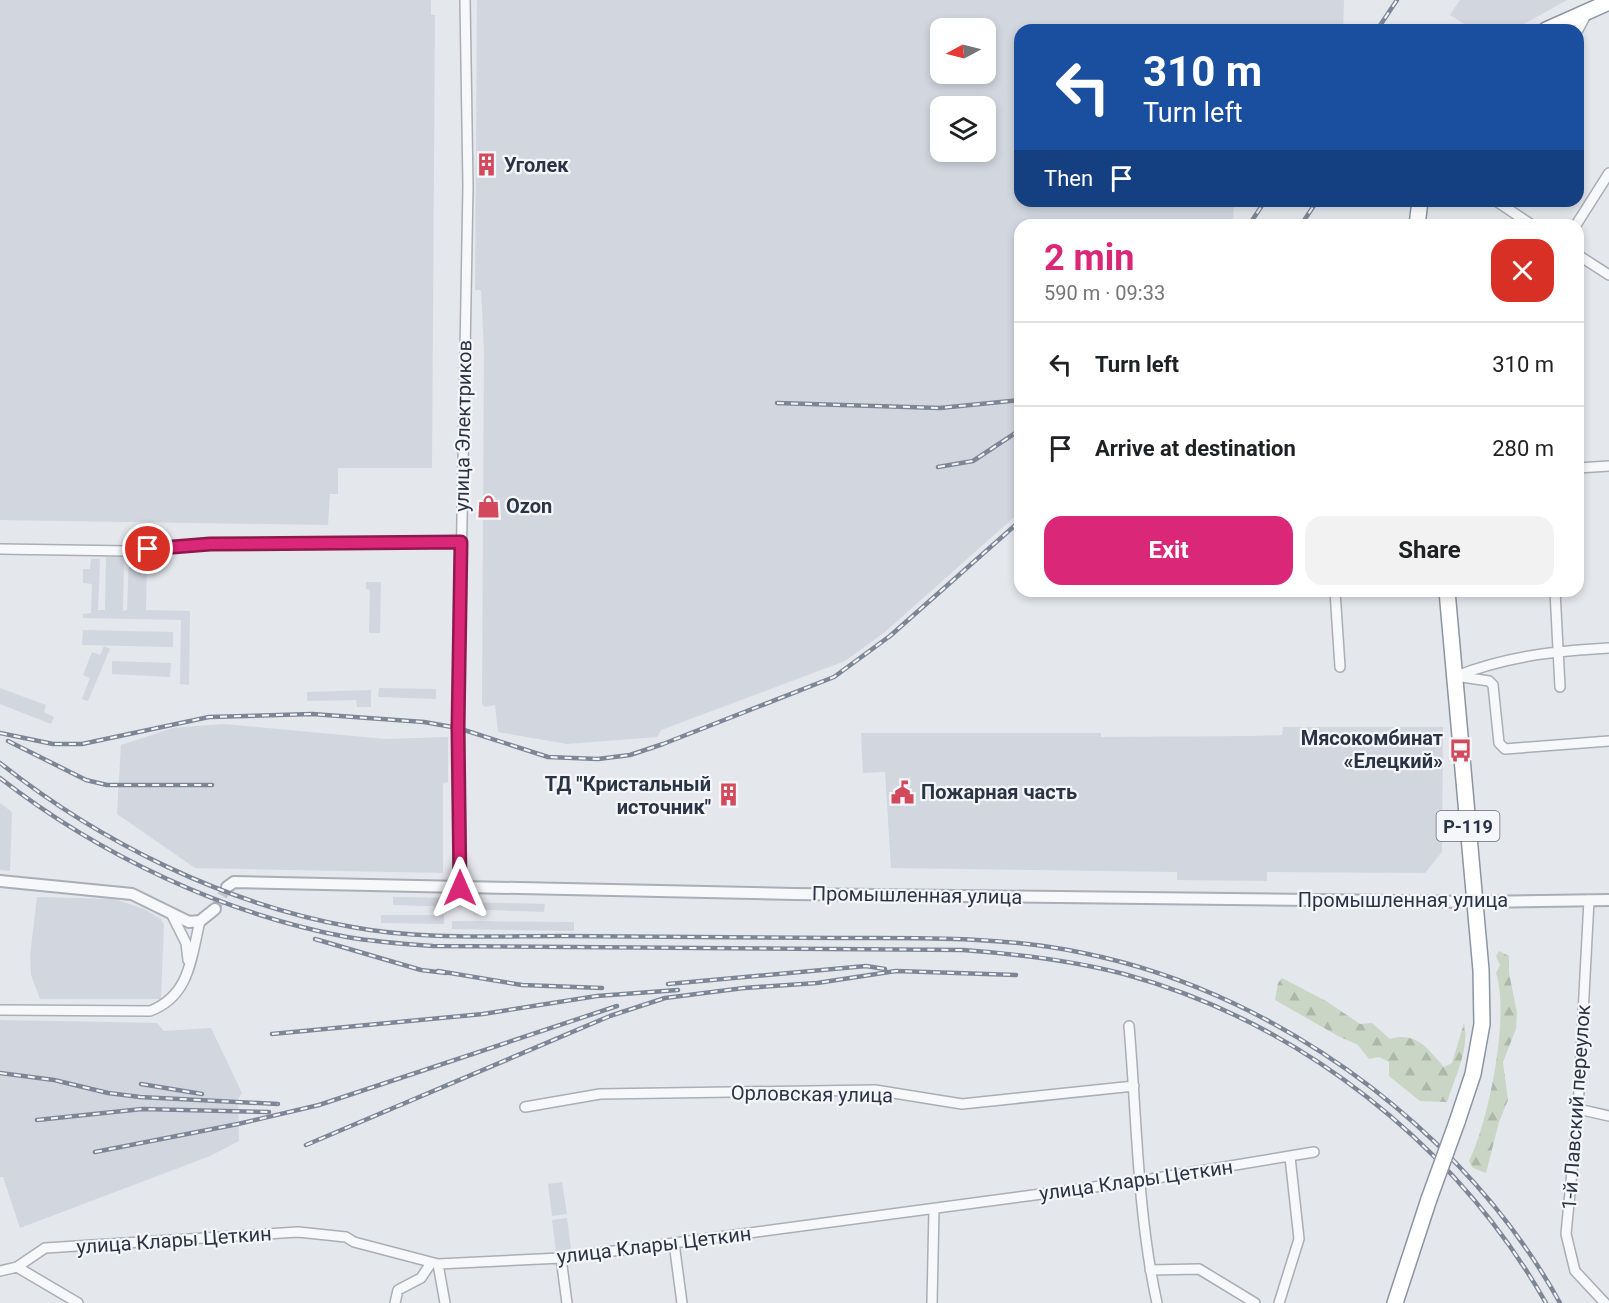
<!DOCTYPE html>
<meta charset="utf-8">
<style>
body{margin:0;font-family:Roboto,sans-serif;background:#f2f2f2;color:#202124;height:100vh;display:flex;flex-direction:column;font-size:22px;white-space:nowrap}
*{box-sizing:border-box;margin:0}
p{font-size:20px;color:#757577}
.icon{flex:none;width:33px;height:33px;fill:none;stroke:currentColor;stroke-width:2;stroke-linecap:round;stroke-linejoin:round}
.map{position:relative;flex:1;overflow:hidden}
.details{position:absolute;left:1014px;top:219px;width:570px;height:378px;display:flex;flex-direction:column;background:#fff;border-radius:18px;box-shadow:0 3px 9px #0003}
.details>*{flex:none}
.guide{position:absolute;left:1014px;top:24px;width:570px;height:183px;border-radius:18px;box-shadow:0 3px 9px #0003;background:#1a4fa0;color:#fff;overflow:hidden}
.needle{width:39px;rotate:263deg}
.fabs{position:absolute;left:930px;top:18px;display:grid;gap:12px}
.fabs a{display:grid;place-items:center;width:66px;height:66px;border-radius:12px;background:#fff;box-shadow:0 3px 9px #0003;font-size:30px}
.pin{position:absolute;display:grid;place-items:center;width:51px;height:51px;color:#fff;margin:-26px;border:3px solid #fff;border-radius:50%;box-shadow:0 2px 6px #0007}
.me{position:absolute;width:66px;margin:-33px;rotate:0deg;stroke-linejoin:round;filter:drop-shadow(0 0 4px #0008)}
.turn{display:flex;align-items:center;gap:21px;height:126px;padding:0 30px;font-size:27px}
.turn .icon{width:78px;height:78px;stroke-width:2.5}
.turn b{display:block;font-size:42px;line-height:51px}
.then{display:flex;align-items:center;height:57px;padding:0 30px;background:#0003;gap:12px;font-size:22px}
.round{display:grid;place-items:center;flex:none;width:63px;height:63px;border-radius:18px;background:#f2f2f2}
.headline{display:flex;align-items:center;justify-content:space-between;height:102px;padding:0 30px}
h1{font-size:36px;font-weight:700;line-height:45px;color:#db2777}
.cta{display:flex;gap:12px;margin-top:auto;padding:12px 30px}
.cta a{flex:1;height:69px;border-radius:18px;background:#db2777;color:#fff;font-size:24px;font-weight:700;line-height:69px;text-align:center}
.cta a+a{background:#f2f2f2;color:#202124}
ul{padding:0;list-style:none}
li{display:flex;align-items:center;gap:18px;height:84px;padding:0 30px;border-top:2px solid #e0e0e0}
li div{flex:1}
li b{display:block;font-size:22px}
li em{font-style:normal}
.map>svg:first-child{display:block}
</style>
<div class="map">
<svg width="1609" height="1303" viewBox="0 0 1609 1303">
<defs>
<pattern id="forest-firs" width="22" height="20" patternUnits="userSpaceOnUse" patternTransform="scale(1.5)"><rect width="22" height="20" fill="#c9d6c5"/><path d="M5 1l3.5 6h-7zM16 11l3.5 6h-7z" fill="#adb8ab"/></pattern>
</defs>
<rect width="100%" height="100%" fill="#e4e7ec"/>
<path fill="#d2d6de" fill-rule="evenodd" d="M0 0H431V15H435L432 468H338V494H330L328 525 0 520Z
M477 0H1344L1343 30H1020V201H1234L1233 225H1020V512L885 632 845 661 661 730 657 737 567 744 498 732 495 705 485 707 482 704 484 350 481 290H475ZM940 28H986V74H940ZM940 106H986V152H940Z
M1460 0H1567L1513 30H1474L1450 15Z
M106 557H124L123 611 127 610 129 557H147L146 610 190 611 189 685 180 684 181 620 83 618V614L91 613 92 584 83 583V569H90L91 559H100L98 610H105Z
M366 582H381L380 633H369L370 590 366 589Z
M83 630 173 632V647L82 645Z
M104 646 110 649 88 701 82 699 90 678 83 675 92 652 100 655Z
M112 661 171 663 170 677 112 674Z
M0 688 46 705 44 712 54 717 51 724 0 704Z
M379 688 436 689V699L378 697Z
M371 690V707H357L356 700 307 701V692Z
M224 724 385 739 448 737V782L443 783V873L195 868 117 814 121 745 173 728Z
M1283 727H1443L1442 852 1425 873 1267 872V881L1177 880V872L891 868 885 772 863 773 861 733H1101V737L1255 736 1282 735Z
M0 803 12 812 10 871 0 870Z
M37 897 114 899 144 909 161 919 164 925 161 999H40L31 975 30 956Z
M393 897 458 898V907L393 905Z
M465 902 545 904 544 912 465 909Z
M381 915H444V924L381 923Z
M452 921 574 922V931L452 929Z
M0 1020 157 1023 164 1031 211 1028 242 1093 238 1099 239 1141 210 1156 20 1228 3 1177H0Z
M562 1182 567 1214 552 1216 548 1184Z
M567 1218 571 1249 556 1251 552 1220Z"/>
<path fill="url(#forest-firs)" d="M1499 951 1509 956V973L1517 1013 1516 1029 1503 1062 1508 1100 1499 1122 1486 1173 1473 1168 1469 1161C1489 1121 1510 1015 1496 973L1500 965 1496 956Z
M1282 978 1326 1001 1360 1024 1372 1023 1390 1039C1416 1031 1428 1049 1444 1067L1452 1063 1464 1023C1470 1049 1455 1077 1447 1102L1420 1101 1389 1076V1062L1379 1057 1369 1059 1358 1045 1338 1036 1275 1000 1278 983Z"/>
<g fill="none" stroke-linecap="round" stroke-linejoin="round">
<path stroke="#bfc3cb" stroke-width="10" stroke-dasharray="10 5" stroke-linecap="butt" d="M215 909 227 887"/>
<defs>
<path id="minor" d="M1578 30 1587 13
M1496 201 1532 225
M1576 225 1609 173
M1578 255 1609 275
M1578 468 1609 466
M0 549 128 551 210 544 461 541
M1335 591 1340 667
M1555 591 1560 687
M1455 676 1489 681 1493 685 1499 743 1505 749 1609 741
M1456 676C1508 656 1554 651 1609 648
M460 888 459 686 468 186 465 0
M1589 900 1578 1109 1566 1234 1575 1271 1605 1303
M172 915 186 943 188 960
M0 1010 150 1011C190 996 191 958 200 921
M1129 1026C1137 1119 1137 1212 1157 1303
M525 1107 600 1094 875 1090 962 1104 1134 1086
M1578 1109 1609 1116
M674 1243 682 1303
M561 1258 567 1303
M438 1264 445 1303
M17 1267 78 1303
M1150 1270 1199 1269 1255 1303
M0 1271 17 1267 45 1248 298 1232 346 1237 354 1242 438 1264 561 1258 1139 1181 1314 1152
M395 1303 398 1290 421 1278 431 1263
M932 1303 934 1209
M1279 1303 1299 1239 1290 1157"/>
<path id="tertiary" d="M0 881 132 894 189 922 200 921 215 909
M227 887 234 882 794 894 1476 902 1609 900"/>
<path id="trunk" d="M1546 30 1609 2
M1417 225 1420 201
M1447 591 1481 970 1482 1024 1473 1074 1457 1122
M1395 1303 1429 1199"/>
</defs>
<use href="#minor" stroke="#a9aeb7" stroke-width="12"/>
<use href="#tertiary" stroke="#a9aeb7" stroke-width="14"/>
<use href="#trunk" stroke="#8b94a3" stroke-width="18"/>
<use href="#minor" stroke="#f7f8fa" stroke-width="9"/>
<use href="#tertiary" stroke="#f7f8fa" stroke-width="10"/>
<use href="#trunk" stroke="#fff" stroke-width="15"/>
<defs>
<path id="rail" d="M1377 30 1397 0
M1249 225 1265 201
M1301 225 1317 201
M777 403 940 408 1020 400
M938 467 973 461 1020 430
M0 733 53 744H82L209 717 312 714 424 722 458 728 548 757 598 759 630 755 663 744 834 677 890 636 1020 521
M8 741 86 780 107 785H212
M0 763C101 843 225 904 352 927 421 940 491 936 561 936 654 937 747 937 839 938 920 938 1003 936 1083 953 1188 974 1287 1023 1372 1088 1448 1147 1513 1218 1560 1303
M0 778C99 855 224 914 347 937 375 942 404 944 433 946L963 950C1017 954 1071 960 1124 974 1300 1022 1456 1145 1546 1303
M315 939 421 970 446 973
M438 971 522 985 602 988
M668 984 866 966 885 969
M272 1034 483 1014 597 996 678 990
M0 1073 54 1080 108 1093 140 1097 278 1104
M141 1084 202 1094
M37 1120 142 1109 269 1112
M306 1145 610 1016 665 998 744 988 817 983 896 971 1016 975
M95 1152 238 1124 319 1105 617 1006"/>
</defs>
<use href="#rail" stroke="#7d8696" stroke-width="4.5"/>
<use href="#rail" stroke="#f4f6f9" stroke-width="2" stroke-dasharray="7" stroke-linecap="butt"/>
<defs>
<path id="trunk-bridge" d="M1429 1199 1457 1122"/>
</defs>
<use href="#trunk-bridge" stroke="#8b94a3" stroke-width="18" stroke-linecap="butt"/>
<use href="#trunk-bridge" stroke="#fff" stroke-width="15"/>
</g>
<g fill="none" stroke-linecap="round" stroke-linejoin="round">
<defs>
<path id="route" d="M148 549 210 544 461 542 458 728 460 888"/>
</defs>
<use href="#route" stroke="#8e194d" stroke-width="15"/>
<use href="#route" stroke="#db2777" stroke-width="10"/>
</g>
<defs>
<symbol id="building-bare" viewBox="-9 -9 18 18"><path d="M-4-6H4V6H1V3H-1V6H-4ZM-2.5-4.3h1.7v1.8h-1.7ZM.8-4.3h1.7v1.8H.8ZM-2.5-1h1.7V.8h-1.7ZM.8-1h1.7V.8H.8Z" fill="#d1495b" stroke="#f4f6f9" stroke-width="2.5" paint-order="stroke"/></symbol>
<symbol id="shop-bare" viewBox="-9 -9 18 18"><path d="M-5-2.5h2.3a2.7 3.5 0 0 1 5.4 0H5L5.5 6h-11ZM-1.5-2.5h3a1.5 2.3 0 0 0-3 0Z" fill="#d1495b" stroke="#f4f6f9" stroke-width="2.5" paint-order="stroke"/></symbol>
<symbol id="bus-bare" viewBox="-9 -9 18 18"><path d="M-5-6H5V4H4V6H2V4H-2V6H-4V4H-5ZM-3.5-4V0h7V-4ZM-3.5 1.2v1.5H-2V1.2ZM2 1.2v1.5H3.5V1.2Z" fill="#d1495b" stroke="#f4f6f9" stroke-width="2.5" paint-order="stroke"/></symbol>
<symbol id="civic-bare" viewBox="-9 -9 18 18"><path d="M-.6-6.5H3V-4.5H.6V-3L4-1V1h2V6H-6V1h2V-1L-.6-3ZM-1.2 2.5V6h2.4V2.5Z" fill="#d1495b" stroke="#f4f6f9" stroke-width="2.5" paint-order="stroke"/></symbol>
</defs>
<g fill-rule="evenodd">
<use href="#building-bare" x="470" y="148" width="33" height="33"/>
<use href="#shop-bare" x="472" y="490" width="33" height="33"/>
<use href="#bus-bare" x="1444" y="734" width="33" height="33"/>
<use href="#civic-bare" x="886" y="776" width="33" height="33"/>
<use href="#building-bare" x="712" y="778" width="33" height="33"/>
</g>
<g text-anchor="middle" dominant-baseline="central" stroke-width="4.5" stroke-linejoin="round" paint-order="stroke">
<rect fill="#f4f6f9" stroke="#676e7b" stroke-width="1.5" x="1436.5" y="811" width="63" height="30" rx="4.5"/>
<g font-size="18" font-weight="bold" fill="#2b3445">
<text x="1468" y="826">Р-119</text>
</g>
<g font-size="20" font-weight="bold" fill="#2b3445" stroke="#f4f6f9" text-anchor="start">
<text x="504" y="165">Уголек</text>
<text x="506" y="506">Ozon</text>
<text x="1443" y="738" text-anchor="end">Мясокомбинат<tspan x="1443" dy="23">«Елецкий»</tspan></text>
<text x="711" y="784" text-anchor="end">ТД "Кристальный<tspan x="711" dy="23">источник"</tspan></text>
<text x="921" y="792">Пожарная часть</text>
</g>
<g font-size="20" fill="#2b3445" stroke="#f4f6f9">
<text transform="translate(463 426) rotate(-89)">улица Электриков</text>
<text transform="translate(917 895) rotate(1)">Промышленная улица</text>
<text x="1403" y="900">Промышленная улица</text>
<text transform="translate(812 1094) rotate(1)">Орловская улица</text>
<text transform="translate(1576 1107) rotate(-86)">1-й Лавский переулок</text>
<text transform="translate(1136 1180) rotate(-8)">улица Клары Цеткин</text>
<text transform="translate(174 1240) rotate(-4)">улица Клары Цеткин</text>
<text transform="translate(654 1245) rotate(-7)">улица Клары Цеткин</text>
</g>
</g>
</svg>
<div class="fabs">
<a><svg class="needle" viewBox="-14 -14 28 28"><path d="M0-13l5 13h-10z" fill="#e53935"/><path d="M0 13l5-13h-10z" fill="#757577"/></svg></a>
<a><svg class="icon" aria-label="layers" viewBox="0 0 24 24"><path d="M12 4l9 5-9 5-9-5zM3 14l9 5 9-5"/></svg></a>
</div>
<div class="pin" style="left:148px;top:549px;background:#d93025"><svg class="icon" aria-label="arrive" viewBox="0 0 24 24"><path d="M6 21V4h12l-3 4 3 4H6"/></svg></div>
<svg class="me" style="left:460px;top:888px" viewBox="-20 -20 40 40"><path d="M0-17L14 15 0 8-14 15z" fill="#db2777" stroke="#fff" stroke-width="4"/></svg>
<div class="guide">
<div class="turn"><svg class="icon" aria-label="left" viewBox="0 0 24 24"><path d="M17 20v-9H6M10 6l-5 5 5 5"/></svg><div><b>310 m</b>Turn left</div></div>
<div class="then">Then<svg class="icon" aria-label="arrive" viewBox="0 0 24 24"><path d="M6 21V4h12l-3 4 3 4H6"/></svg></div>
</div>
<section class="details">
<div class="headline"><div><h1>2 min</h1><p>590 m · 09:33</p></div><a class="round" style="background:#d93025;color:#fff"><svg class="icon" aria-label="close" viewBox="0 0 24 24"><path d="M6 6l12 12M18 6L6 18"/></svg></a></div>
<ul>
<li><svg class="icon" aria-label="left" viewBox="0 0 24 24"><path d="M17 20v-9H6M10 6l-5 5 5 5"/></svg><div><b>Turn left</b></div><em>310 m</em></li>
<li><svg class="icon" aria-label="arrive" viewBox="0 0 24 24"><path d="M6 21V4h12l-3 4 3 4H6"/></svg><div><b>Arrive at destination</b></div><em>280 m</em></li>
</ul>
<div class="cta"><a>Exit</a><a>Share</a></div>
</section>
</div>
